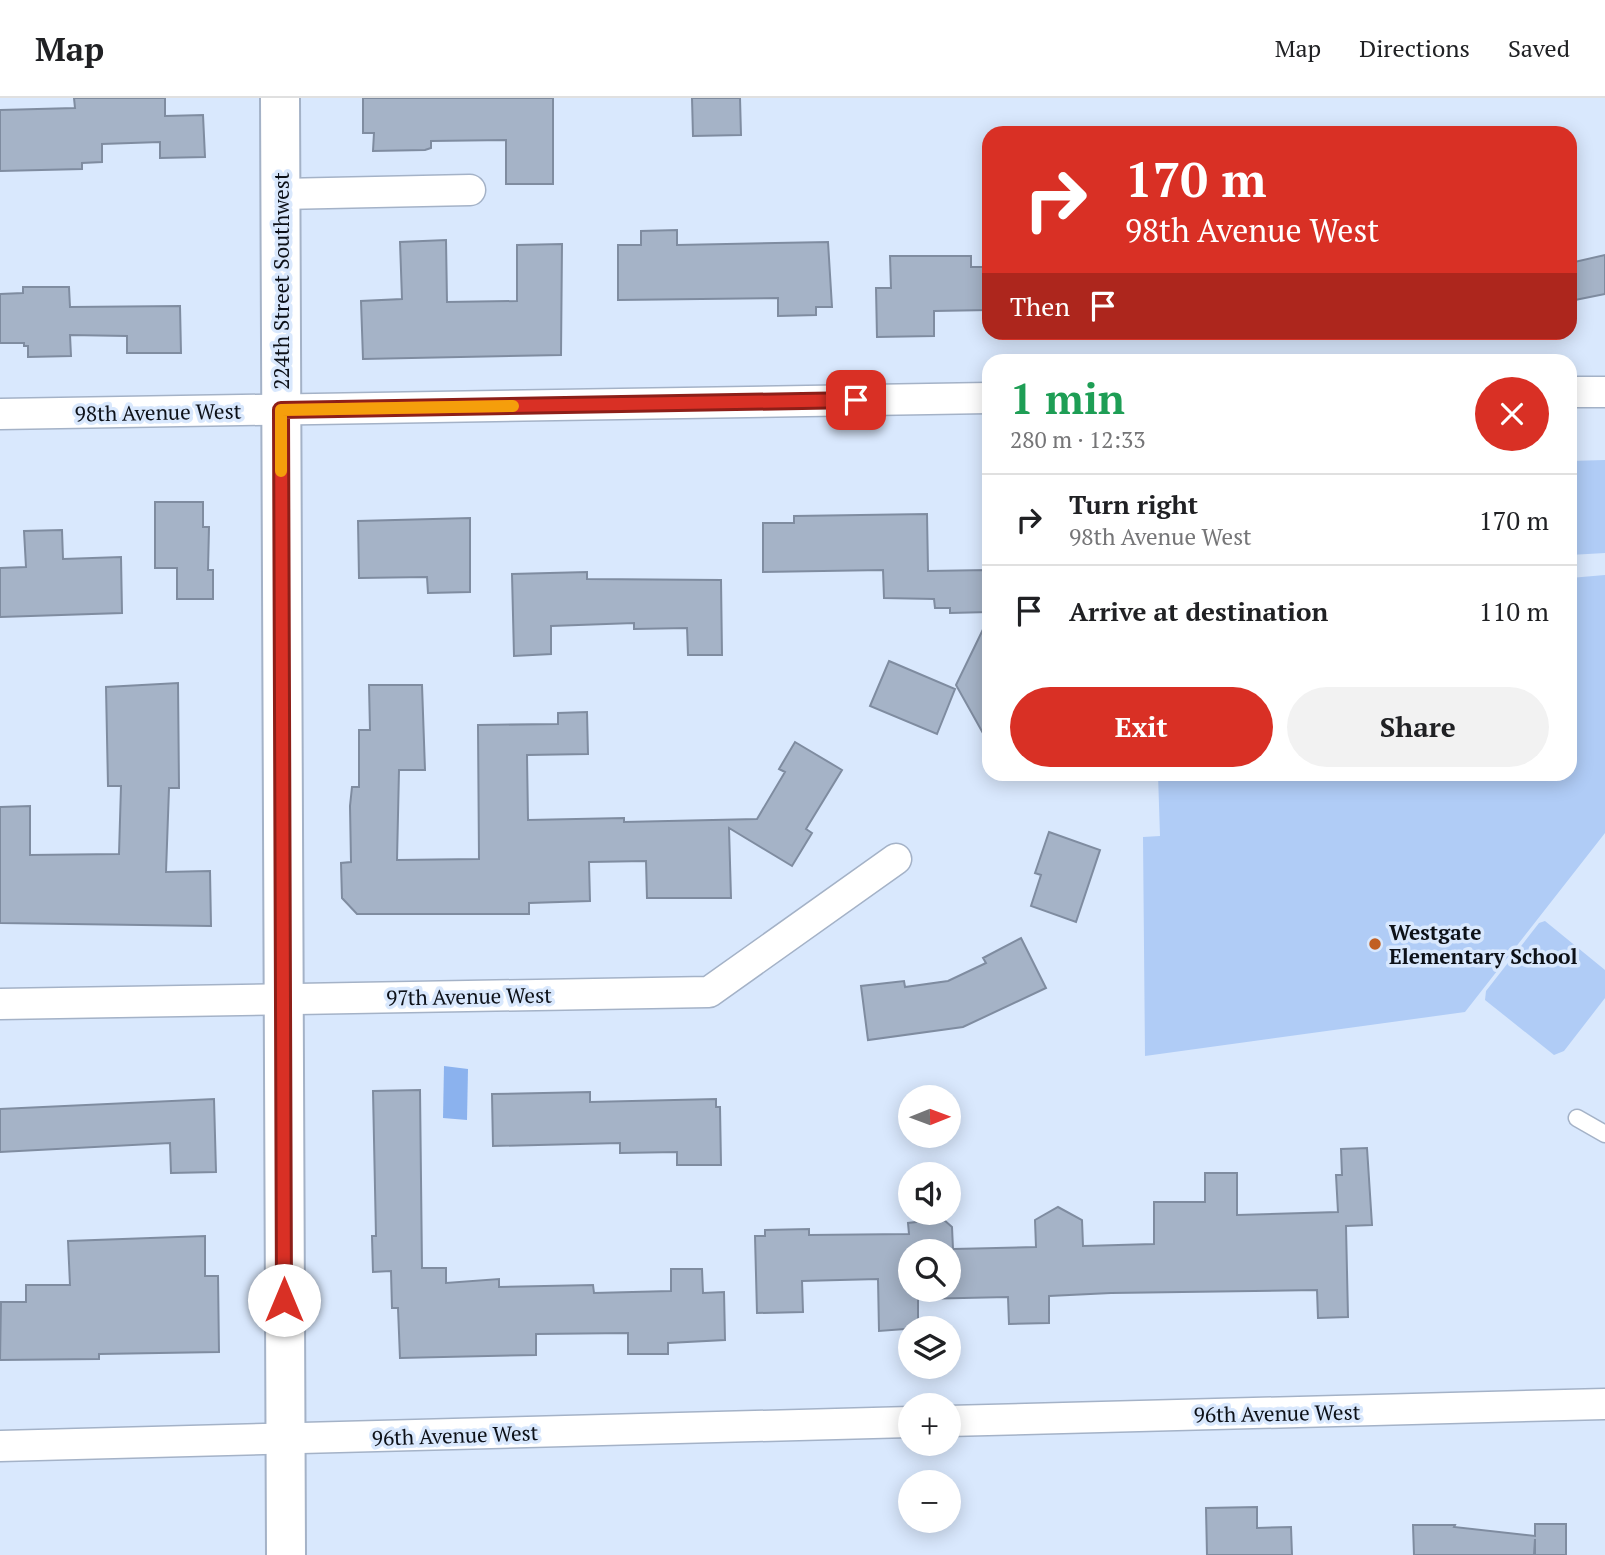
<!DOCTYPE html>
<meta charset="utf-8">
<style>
body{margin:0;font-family:"PT Serif",serif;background:#f2f2f2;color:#202124;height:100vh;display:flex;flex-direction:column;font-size:26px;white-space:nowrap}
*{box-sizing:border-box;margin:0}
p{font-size:23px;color:#757577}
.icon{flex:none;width:38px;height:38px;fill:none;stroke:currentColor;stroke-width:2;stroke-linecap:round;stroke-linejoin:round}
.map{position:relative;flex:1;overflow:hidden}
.panel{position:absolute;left:982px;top:256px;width:595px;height:427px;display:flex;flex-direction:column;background:#fff;border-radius:21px;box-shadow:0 4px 18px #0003}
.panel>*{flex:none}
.hud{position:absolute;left:982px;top:28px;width:595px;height:214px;border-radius:21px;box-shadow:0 4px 18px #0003;background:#d93025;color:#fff;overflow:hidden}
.needle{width:46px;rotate:89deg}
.buttons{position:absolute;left:898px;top:987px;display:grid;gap:14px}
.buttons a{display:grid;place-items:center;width:63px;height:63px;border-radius:50%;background:#fff;box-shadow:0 4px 18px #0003;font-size:35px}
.pin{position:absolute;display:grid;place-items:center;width:60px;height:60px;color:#fff;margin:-30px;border-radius:14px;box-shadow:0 4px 10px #0006}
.me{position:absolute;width:77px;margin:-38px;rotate:0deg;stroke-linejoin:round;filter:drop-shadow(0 0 5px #0008)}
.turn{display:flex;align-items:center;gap:24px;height:147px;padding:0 28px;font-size:32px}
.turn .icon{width:91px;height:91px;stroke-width:2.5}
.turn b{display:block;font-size:49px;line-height:60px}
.then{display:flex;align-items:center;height:66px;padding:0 28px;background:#0003;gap:14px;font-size:26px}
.round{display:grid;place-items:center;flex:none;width:74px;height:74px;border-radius:37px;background:#f2f2f2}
.headline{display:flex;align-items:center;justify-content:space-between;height:119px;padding:0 28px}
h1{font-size:42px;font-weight:800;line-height:52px;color:#1e9e55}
.cta{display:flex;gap:14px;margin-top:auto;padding:14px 28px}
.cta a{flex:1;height:80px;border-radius:42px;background:#d93025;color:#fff;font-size:28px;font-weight:800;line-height:80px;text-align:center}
.cta a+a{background:#f2f2f2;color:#202124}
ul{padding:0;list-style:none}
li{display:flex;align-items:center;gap:21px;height:91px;padding:0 28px;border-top:2px solid #e0e0e0}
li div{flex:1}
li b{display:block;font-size:26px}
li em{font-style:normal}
header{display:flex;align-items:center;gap:42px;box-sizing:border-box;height:98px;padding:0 35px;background:#fff;border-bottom:2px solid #e0e0e0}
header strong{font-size:33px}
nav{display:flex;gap:38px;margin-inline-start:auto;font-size:24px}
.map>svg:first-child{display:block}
</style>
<header>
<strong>Map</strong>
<nav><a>Map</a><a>Directions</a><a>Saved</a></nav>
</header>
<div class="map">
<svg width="1605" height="1457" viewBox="0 0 1605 1457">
<rect width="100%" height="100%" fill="#d9e8fd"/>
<path fill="#b0ccf6" d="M1605 362V455L1570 457V363Z
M1605 477V735L1465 914 1145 958 1143 739 1160 738 1158 676H1570V480Z
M1545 823 1605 872V900L1564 953 1554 957 1485 902 1486 893 1539 825Z"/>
<path fill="#8bb2ee" d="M444 968 468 971 467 1022 443 1020Z"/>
<path fill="#a5b3c7" stroke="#7f8ca0" stroke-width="2" fill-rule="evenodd" d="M74 0H165V18L203 17 205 59 160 60V44L102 46V64L82 65V71L0 73V12L75 10Z
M363 0H553V86H506V42L431 43V50L425 52 373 53 374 35H363Z
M692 0H740L741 37 693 38Z
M677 132V147L828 144 832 209H816V217L778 218V200L618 202V147H641V133Z
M446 142 447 204 517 203V147L562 146 561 257 363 261 361 203 402 201 400 144Z
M1605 157V196L1570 203V165Z
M890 158H971V169H989V212L934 213V238L877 239 876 190H891Z
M23 189H69L70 209 180 208 181 255H127V238L70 237 71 258 28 259V248H24V245H0V196L23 195Z
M155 404H203V429H209L208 472H213V501H177V470H155Z
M927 416 928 473 988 472 989 514 950 515V510H935L934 501 884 500 883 472 763 474V425H794V418Z
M470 420V494L428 495 427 479 359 480 358 423Z
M62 432 63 461 121 459 122 515 0 519V470L26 469 24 433Z
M587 474V481L721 482 722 557H688L687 530 634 531V525L551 528V556L514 558 512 476Z
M989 519V646L956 587Z
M889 563 955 591 937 636 870 608Z
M178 585 179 690H169L166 774 210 773 211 828 0 825V709L30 708V757L119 756 121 688H108L106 589Z
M369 587H422L425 672H399L397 762 479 761 478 627 558 626V615L587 614 588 656 527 657 528 722 624 720V724L757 721 785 674 779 671 795 644 842 672 806 731 812 735 792 768 729 730 731 800H647L646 763 589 764 590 803 529 805V816H357L342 800 341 765 351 764 350 708 352 689H359V632H370Z
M1049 734 1100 752 1076 824 1031 808 1041 777 1035 775Z
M1021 840 1046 890 963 929 868 942 861 888 904 883 905 889 948 883 986 865 983 860Z
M420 992 422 1170H446V1185L499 1181V1189L593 1187 594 1195 671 1193V1171H702L703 1195 724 1194 725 1242 668 1245V1256H628V1235L536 1236V1257L400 1260 398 1210H392L391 1173 373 1174 372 1138H376L373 993Z
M590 994V1004L716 1001V1009H720L721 1067H677V1054L620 1055V1045L493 1048 492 996Z
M214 1001 216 1074 171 1075 170 1045 0 1054V1011Z
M1367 1050 1372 1127 1346 1128 1348 1219 1318 1220 1317 1192 1111 1195 1049 1198V1225L1009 1226 1008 1199 918 1201V1230L879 1233 878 1181 802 1183 803 1214 757 1215 755 1138H765V1132L809 1131V1137L909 1136 908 1125 943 1121 952 1129 953 1151 1036 1149 1035 1122 1058 1109 1082 1122 1083 1148 1154 1146V1104H1205V1075H1237V1117L1338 1114 1336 1077H1342L1341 1051ZM910 1153H948V1192H910Z
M205 1138V1178H218L219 1254 99 1256V1261L0 1262 1 1204H26V1187H70L68 1143Z
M1257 1409V1430L1291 1429 1292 1457H1207L1206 1410Z
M1535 1426H1566V1457H1535V1441L1534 1457H1414L1413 1427H1455L1454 1429 1535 1438Z"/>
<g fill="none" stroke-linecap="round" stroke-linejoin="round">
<defs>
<path id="lane" d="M1577 1020 1605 1036"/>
<path id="street" d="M281 96 470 92
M1570 294H1605
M0 316 989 300
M0 906 709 894 896 761
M948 1323 1605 1306
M0 1348 910 1324"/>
<path id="secondary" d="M280 0 286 1457"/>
</defs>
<use href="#lane" stroke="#a4b2c7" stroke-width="19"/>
<use href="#street" stroke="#a4b2c7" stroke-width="33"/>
<use href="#secondary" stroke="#a4b2c7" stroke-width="42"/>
<use href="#lane" stroke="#fff" stroke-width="16"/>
<use href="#street" stroke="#fff" stroke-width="30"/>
<use href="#secondary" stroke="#fff" stroke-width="38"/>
</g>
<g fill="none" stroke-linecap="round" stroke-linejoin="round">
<defs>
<path id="route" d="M284 1202 281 312 856 302"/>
</defs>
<use href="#route" stroke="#8d1f18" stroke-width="18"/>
<use href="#route" stroke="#d93025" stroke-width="12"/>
<path stroke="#f59e0b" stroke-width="12" d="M281 373V312L513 308"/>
</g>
<circle fill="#c15f22" stroke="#d9e8fd" stroke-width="2.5" cx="1375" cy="846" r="7"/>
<g text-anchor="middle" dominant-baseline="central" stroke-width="7" stroke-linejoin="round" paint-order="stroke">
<g font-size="21" fill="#0d1118" stroke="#d9e8fd">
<text transform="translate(281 183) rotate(-90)">224th Street Southwest</text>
<text transform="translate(158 314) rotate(-1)">98th Avenue West</text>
<text transform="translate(469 898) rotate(-1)">97th Avenue West</text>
<text transform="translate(1277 1315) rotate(-1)">96th Avenue West</text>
<text transform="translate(455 1337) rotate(-2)">96th Avenue West</text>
</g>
<g font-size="21" font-weight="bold" fill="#0d1118" stroke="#d9e8fd" text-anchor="start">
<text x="1389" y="834">Westgate<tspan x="1389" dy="24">Elementary School</tspan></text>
</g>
</g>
</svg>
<div class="buttons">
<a><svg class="needle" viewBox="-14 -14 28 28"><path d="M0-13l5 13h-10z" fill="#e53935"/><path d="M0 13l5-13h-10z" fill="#757577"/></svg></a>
<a><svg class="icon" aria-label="sound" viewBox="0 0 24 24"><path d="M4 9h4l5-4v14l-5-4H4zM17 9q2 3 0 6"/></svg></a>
<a><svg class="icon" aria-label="search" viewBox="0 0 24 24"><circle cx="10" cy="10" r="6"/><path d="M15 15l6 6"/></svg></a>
<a><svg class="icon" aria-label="layers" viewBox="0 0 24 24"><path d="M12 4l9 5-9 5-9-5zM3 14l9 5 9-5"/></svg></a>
<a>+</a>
<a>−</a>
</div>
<div class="pin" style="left:856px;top:302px;background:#d93025"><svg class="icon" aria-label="arrive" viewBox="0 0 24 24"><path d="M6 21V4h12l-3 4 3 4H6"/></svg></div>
<svg class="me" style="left:284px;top:1202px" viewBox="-20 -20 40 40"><circle r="19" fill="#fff"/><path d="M0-13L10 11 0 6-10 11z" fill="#d93025"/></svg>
<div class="hud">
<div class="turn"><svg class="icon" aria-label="right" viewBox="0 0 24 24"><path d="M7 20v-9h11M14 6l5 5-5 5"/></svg><div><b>170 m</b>98th Avenue West</div></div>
<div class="then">Then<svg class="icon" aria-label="arrive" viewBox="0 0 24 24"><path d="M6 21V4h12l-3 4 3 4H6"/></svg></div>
</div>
<section class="panel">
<div class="headline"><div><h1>1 min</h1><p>280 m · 12:33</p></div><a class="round" style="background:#d93025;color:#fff"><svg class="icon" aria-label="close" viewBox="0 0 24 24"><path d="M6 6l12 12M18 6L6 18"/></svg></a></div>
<ul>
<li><svg class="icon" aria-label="right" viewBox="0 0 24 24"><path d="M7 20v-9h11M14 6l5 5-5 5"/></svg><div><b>Turn right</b><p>98th Avenue West</p></div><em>170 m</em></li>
<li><svg class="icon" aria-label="arrive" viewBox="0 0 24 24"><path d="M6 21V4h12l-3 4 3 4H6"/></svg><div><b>Arrive at destination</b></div><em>110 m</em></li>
</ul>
<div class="cta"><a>Exit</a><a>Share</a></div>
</section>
</div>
